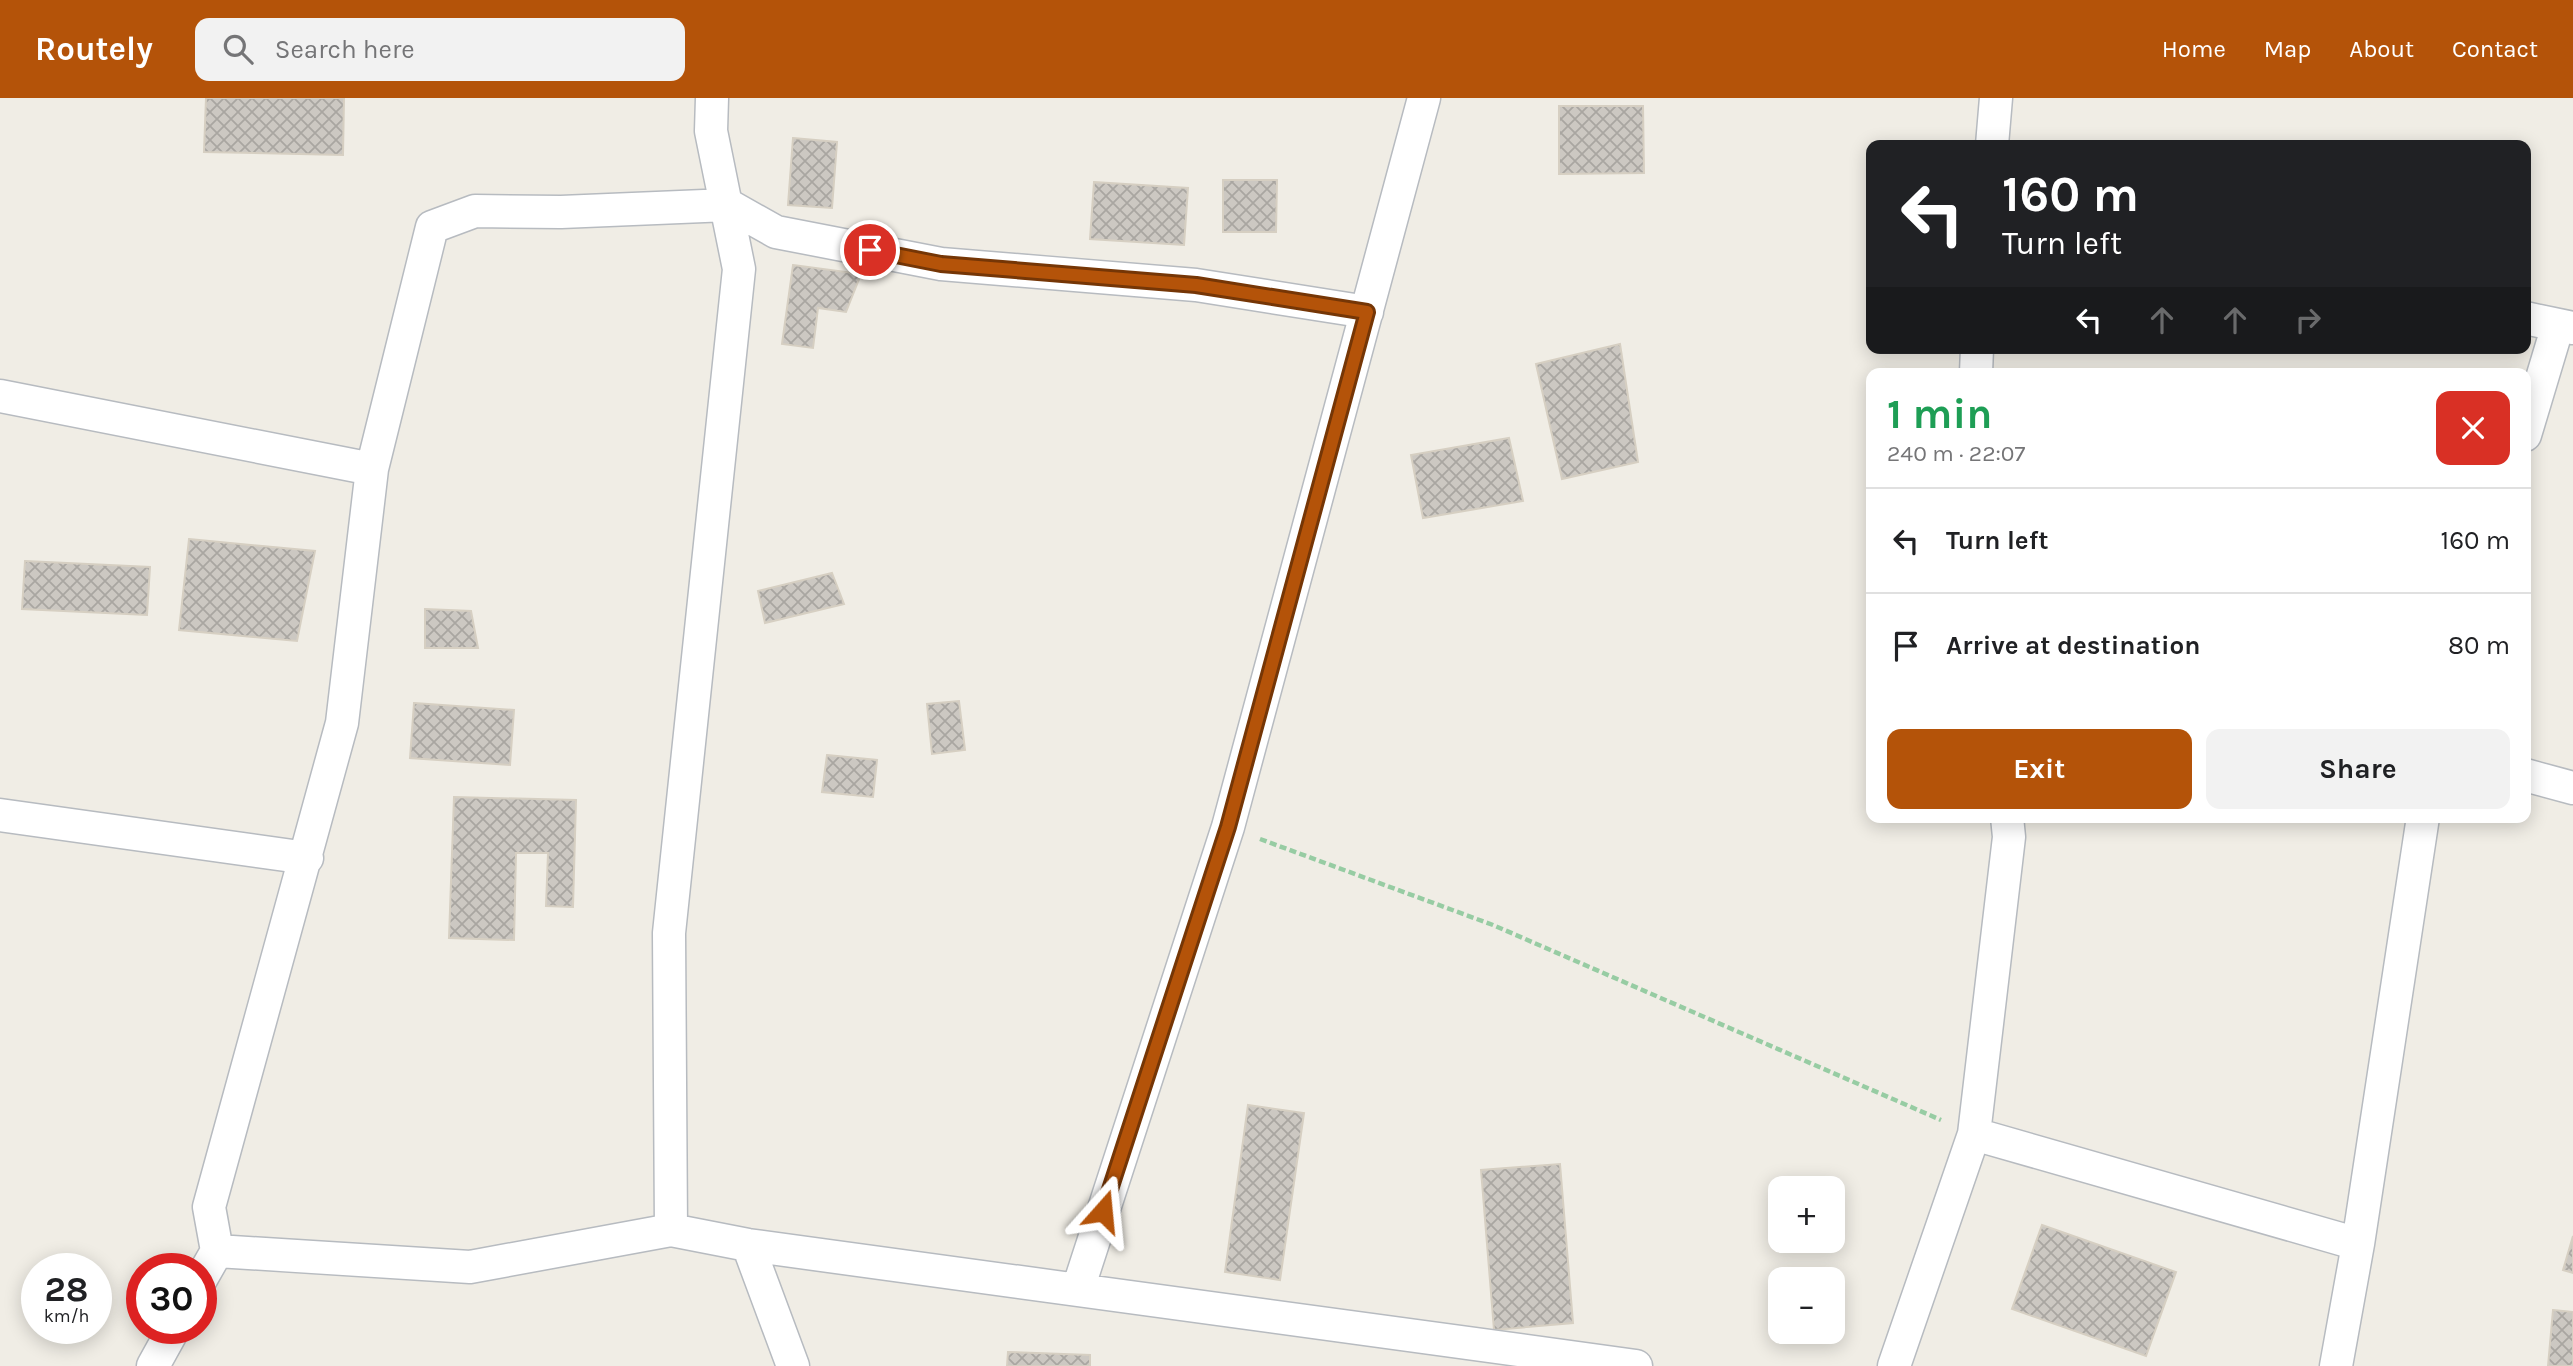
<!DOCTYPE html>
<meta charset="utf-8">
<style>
body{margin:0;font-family:Karla,sans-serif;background:#f2f2f2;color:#202124;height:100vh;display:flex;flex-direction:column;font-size:26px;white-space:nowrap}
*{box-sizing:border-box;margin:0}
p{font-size:23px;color:#757577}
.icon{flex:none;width:38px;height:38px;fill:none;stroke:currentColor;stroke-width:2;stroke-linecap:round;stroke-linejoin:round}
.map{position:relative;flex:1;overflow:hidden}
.panel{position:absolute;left:1866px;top:270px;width:665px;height:455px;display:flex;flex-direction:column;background:#fff;border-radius:14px;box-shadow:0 4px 18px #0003}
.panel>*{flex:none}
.banner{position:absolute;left:1866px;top:42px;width:665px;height:214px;border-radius:14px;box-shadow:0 4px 18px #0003;background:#202124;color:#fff;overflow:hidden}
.tools{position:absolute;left:1768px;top:1078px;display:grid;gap:14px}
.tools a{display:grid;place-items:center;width:77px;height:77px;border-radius:14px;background:#fff;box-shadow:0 4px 18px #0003;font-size:35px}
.speed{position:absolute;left:21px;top:1155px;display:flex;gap:14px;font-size:35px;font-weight:700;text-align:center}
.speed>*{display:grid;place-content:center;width:91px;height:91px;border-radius:50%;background:#fff;box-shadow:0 4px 18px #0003;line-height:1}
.speed small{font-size:18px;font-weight:400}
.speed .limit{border:10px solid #d22;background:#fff;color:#111}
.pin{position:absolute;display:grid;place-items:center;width:60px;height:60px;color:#fff;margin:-30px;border:4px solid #fff;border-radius:50%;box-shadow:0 2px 7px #0007}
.me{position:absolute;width:77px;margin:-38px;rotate:18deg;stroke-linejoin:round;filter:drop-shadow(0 0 5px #0008)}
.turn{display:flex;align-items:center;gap:24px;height:147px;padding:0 21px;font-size:32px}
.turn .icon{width:91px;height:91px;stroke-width:2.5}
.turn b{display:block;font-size:49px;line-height:60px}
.lanes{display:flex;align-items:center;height:66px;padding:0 21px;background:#0003;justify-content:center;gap:35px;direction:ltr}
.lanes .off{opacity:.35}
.round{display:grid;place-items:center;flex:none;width:74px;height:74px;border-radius:14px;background:#f2f2f2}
.summary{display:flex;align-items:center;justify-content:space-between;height:119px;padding:0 21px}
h1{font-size:42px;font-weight:700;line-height:52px;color:#1e9e55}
.button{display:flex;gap:14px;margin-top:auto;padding:14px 21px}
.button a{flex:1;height:80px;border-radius:14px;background:#b45309;color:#fff;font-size:28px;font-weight:700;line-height:80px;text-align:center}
.button a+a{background:#f2f2f2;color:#202124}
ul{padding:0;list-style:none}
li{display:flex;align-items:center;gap:21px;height:105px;padding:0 21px;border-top:2px solid #e0e0e0}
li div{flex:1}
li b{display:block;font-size:26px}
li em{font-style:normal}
header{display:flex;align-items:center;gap:42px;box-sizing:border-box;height:98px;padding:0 35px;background:#b45309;color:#fff}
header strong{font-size:33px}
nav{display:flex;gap:38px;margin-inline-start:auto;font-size:24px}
.search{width:490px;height:63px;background:#f2f2f2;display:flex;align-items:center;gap:18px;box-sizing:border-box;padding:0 24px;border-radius:14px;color:#757577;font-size:26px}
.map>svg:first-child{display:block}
</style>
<header>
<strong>Routely</strong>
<div class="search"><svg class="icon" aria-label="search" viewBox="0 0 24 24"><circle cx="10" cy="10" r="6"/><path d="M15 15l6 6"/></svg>Search here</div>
<nav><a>Home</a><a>Map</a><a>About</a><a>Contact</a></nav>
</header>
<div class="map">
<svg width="2573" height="1268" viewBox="0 0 2573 1268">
<defs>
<pattern id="building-cross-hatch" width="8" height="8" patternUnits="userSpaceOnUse" patternTransform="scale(1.75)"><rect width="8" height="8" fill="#ccc8c2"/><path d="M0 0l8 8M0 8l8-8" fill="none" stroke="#a9a6a1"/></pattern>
</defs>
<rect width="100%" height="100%" fill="#f0ede5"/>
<path fill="url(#building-cross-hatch)" stroke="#d6cfc2" stroke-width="2" d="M206 0H344L343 57 204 54Z
M1559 8H1643L1644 75 1559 76Z
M793 40 837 44 832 110 788 107Z
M1223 82H1277L1276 134H1223Z
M1094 84 1188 90 1184 147 1090 141Z
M793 167 861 176 846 214 818 210 813 250 782 246Z
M1620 246 1638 364 1562 381 1536 266Z
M1509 340 1523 403 1423 420 1411 357Z
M189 441 315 453 297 543 179 532Z
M25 463 150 469 147 517 22 511Z
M832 475 844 506 765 525 758 493Z
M425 511 471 513 478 550H425Z
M959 603 965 652 932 656 927 606Z
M414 605 514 612 510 667 410 660Z
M827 657 877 662 873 699 822 694Z
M454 699 576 702 573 809 546 808 548 755H516L514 842 449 840Z
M1248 1007 1304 1015 1280 1182 1225 1174Z
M1560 1066 1573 1225 1494 1232 1481 1072Z
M2042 1127 2176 1174 2146 1258 2012 1211Z
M2573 1138V1175L2563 1172Z
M2553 1212 2573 1214V1268H2548Z
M1008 1254 1090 1257V1268H1007Z"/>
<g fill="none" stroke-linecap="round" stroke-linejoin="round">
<defs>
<path id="street" d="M1992 47 1996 0
M2525 220 2573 230
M1976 275 1977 250
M0 298 372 371
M2525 337 2558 227
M2525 677 2573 690
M0 717 307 760
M1974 1036 2358 1146
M671 1132 669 835 739 171 711 33 712 0
M748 1147 793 1268
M217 1153 470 1169 671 1132 748 1147 1636 1268
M201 1181 217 1153 209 1109 342 625 372 371 432 129 475 113 561 114 728 107 776 134 941 166 1196 187 1367 214
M1078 1191 1228 729 1424 0
M153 1268 174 1230
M1894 1268 1974 1036 2009 739 2007 719
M2336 1268 2358 1146 2423 719"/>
</defs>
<use href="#street" stroke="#b7bbc0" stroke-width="35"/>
<path stroke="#97cca3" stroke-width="4.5" stroke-dasharray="7 3.5" stroke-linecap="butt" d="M1260 741 1493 827 1941 1022"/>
<use href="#street" stroke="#fff" stroke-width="32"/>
</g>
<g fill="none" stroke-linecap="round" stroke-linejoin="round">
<defs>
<path id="route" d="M870 152 941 166 1196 187 1367 214 1228 729 1103 1113"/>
</defs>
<use href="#route" stroke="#753606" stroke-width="18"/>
<use href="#route" stroke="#b45309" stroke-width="12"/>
</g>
</svg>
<div class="tools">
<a>+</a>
<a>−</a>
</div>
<div class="speed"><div>28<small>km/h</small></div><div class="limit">30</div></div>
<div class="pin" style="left:870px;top:152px;background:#d93025"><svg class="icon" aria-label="arrive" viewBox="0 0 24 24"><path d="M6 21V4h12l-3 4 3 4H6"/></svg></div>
<svg class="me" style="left:1103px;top:1113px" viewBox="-20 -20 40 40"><path d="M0-17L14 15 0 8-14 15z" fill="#b45309" stroke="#fff" stroke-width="4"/></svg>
<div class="banner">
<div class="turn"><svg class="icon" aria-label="left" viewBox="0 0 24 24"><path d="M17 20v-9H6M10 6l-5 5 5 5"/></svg><div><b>160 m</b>Turn left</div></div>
<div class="lanes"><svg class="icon" aria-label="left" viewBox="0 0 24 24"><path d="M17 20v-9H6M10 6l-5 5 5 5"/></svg><svg class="icon off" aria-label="ahead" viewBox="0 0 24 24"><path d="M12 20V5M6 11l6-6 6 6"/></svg><svg class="icon off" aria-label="ahead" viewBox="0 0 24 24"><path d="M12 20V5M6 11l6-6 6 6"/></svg><svg class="icon off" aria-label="right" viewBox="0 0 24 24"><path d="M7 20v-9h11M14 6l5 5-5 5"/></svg></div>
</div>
<section class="panel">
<div class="summary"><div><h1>1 min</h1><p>240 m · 22:07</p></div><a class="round" style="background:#d93025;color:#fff"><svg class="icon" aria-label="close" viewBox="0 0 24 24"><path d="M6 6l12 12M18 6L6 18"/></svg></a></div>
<ul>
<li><svg class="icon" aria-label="left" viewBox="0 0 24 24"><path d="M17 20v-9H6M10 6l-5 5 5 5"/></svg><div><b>Turn left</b></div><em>160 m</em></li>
<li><svg class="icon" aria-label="arrive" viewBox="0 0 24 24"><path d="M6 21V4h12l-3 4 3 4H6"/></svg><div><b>Arrive at destination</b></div><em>80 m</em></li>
</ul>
<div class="button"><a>Exit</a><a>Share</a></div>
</section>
</div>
